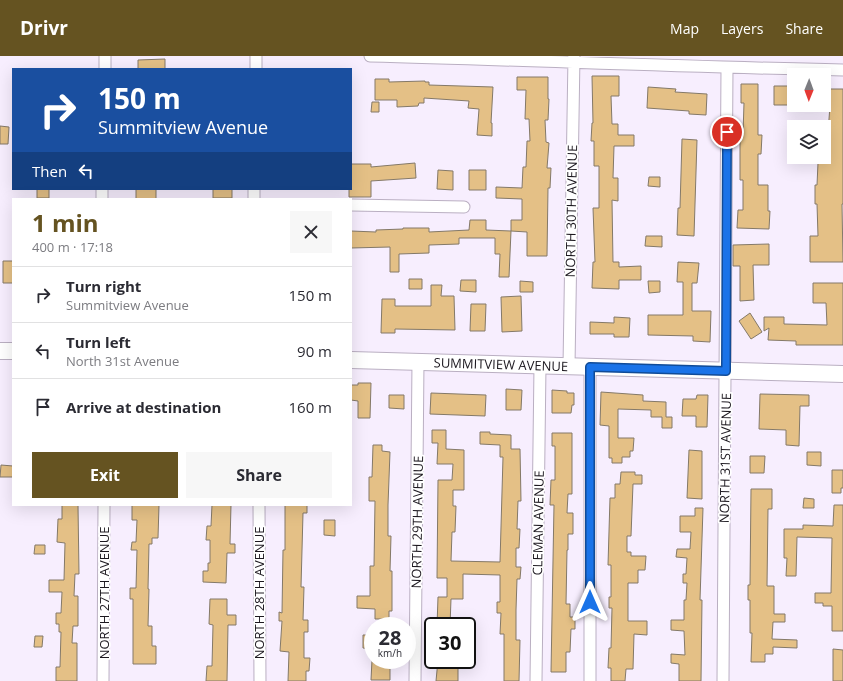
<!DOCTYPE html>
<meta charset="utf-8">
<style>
body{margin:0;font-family:"Open Sans",sans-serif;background:#f7f7f7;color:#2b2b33;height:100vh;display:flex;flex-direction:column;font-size:15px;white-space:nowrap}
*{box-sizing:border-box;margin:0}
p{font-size:13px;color:#7c7c81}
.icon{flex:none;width:22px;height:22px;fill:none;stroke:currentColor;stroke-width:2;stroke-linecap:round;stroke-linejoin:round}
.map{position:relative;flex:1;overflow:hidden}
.details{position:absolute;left:12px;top:142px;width:340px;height:308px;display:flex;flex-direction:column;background:#fff;border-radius:0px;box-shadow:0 4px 16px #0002}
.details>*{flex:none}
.guide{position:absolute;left:12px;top:12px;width:340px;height:122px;border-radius:0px;box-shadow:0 4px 16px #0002;background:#1a4fa0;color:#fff;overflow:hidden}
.needle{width:26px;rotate:181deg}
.tools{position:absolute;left:787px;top:12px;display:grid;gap:8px}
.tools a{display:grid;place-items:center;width:44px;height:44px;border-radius:0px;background:#fff;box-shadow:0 4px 16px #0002;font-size:20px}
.speed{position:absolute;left:364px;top:561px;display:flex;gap:8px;font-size:20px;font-weight:700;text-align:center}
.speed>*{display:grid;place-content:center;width:52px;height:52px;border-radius:50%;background:#fff;box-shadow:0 4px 16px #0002;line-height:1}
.speed small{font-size:10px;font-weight:400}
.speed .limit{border:2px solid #111;border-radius:6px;background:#fff;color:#111}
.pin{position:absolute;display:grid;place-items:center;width:34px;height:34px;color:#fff;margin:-17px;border:2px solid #fff;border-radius:50%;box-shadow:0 1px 4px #0007}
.me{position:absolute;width:44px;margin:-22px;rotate:0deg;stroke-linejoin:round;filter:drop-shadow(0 0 3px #0008)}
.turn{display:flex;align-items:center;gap:14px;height:84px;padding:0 20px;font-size:18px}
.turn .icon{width:52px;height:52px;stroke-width:2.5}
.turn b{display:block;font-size:28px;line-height:34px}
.then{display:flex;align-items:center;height:38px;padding:0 20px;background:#0003;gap:8px;font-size:15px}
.round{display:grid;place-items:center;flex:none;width:42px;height:42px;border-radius:0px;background:#f7f7f7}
.overview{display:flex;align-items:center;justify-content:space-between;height:68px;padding:0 20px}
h1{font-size:24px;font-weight:700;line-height:30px;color:#655321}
.cta{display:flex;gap:8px;margin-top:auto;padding:8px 20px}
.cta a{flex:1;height:46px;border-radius:0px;background:#655321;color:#fff;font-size:16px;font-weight:700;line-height:46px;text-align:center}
.cta a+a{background:#f7f7f7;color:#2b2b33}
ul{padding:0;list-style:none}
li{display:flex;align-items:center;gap:12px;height:56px;padding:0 20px;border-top:1px solid #e1e1e2}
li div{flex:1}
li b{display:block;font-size:15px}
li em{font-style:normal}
header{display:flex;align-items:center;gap:24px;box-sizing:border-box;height:56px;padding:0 20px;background:#655321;color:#fff}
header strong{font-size:19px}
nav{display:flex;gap:22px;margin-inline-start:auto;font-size:14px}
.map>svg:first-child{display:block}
</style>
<header>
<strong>Drivr</strong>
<nav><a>Map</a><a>Layers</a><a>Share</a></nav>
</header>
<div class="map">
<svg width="843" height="625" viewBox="0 0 843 625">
<rect width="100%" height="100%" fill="#f7eefe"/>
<path fill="#e4c086" stroke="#847968" d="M165 3V13H138V4Z
M592 20H619V40H611L612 68H618V79H634V90H614L613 122H618V145L612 144 613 206H619V211L641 210V224H619V233L592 232 593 206H595L593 152H599V110H594V85H591L592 67H593Z
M517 21H548V43H549L548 64H545L546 86 549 87 547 112H551L550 132H548L547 200H527V176L511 175V164H522V143L496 142V131L522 132 523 111H526L527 85H530L529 63H525L526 34H517Z
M375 23H389V26L425 25V26H429V29L493 31 491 67H492V80L477 79 479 53 468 52 469 45 424 42V47H419L418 50 397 51V44H375Z
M741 28H758V79H762L761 98H758V129H768V155H770L769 173 737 172 738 154H743V124H740V78H743L744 47H741Z
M774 30H792L791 49H774Z
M648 31 676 33 675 36 707 38 706 59 689 58V55L647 52Z
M824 33H843V148H842L843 206H810V180H818L817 148H815V129H817L818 107H829L828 77 830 49H824Z
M372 46H379V56H371Z
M0 70 9 71 8 88H0Z
M682 83 697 84 694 180 677 179 678 152H680Z
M415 107 416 122 371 125V141H349V133H351V108H371V111Z
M438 114 453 115V134L437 133Z
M469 114H486V134H469Z
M649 121H660V131L648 130Z
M37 133H49V142H37Z
M136 133H156V143H136Z
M213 133H232V142H213Z
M470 164H486V174L511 175 509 221H499L500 198H495V182H459V188L429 189V197L399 198V216H390V191L351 192V175L376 176V174L403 173V172H429V176L469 174Z
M646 180H662V191L645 190Z
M769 188V209H753L754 244 740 245V210H733V189Z
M3 205H13V227H3Z
M678 206 699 207 697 227H692V255H711L710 286 693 285V280L648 279V259H683V226H677Z
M409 223H422V233H409Z
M461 224H476V236L460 235Z
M520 225 533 226V236H520Z
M648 225H660V236L649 237Z
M813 227H843V289H796V285L768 284 769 272 764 275V261H784V268L827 269 826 247H813Z
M431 229H442L441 240H454L455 274 395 273V277H381L382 243H395V250H431Z
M521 240 522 275 502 276 501 241Z
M471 248H486L485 275H470Z
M750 257 762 276 751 283 739 265Z
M614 261 630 262 629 281H614V278H590V266L614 267Z
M358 327H371L370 362H358V345L351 344V329H358Z
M506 333 522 334 521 354H506Z
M552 334 567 335V337H574V349H572L571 357H552Z
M601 336 643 339V345L666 346V361H672V372H662V361H651V354L618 353V382H634L633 395H630V401H622V407H612V402H609V370L600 369Z
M431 337 486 339 485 360 430 358Z
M760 338 809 339V350H800L799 390 786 389V374L759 373Z
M389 339H404V353L389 352Z
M697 339H708L707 371H696V360H682L683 343H696Z
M432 374H446V393L464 394V434H453V450H456L455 476H452L451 505 500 506 503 401H500V389L480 388V376H490V378L511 379V393H520L521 445H518L517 473H520L519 492H516V511H521L520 523H517L516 554V584H520L519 625H504V578H500L501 557H497V546H500V519L463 518V543H451L450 570H437L438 541H447V522H437L438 424H452L453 408H437L438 387H432Z
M552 377H572V438H568L567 457H573V478H568V494H567L566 548H570V561H575V573H571L570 596H566V616H551L554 449H550L551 424H555V390H552Z
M373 389H382V395L390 396 388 449V480H391L390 515H392V555H389V563H375V553L357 552V540H370V510H374L375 445H369V421H372Z
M689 394 702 395V443L687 442Z
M807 396H821V410L807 409Z
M750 400H765L764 417H750Z
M1 409 13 410V421H0Z
M832 414H843V432H841V437H832Z
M621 416H635V419H642V428H633L631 480H627V496H631V500H646L645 514H638V527H628V565H647V579L634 578 633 613H626L625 625H611V612H608L609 592H611L612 552H609V541H611V509H608L610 442H615V428H620Z
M751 433H772V453H768L767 530H774V558H785V566H773L772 583 797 584V592L773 591V598H765V606H751L752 577H750V544H748V529H750Z
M804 442 814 443V452H803Z
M62 449H78L79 518H75L74 540H78V570H73L72 587H77V625H56V611H60L61 576H59V568H56V557H61L62 536H49V524H64L65 487 57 486 58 463H62Z
M132 449H159L158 482H152V488H149L148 533H149L148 570H152V590H156V608H133V543H130V532H136L137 494H131L132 486H136L137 464H132Z
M212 449H231L230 488H235V497H227L226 527 203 526V515H208V507H210V484H206L207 470H211Z
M285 449H307V457H303L301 531H304L303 564H308V576H304V602H310L309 615H306V625H288L289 596 280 595 282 565H279V556L282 557 283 494H285Z
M834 449H843V575H832V550H823V547H815V537H831L832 482 797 481 796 520H786L787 502H784V473H803V469L833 470Z
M695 452H703L700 544H702L701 625H679V608L671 607V598L685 599 684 575 671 574V564H684V544H686L687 527H683V518H686L687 502 676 501 677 493H690L691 476H680V460H695Z
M324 464H335V480L324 479Z
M35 489H45V498H34Z
M210 543H227V559H236V569H228L227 625H206L207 610H212L213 569 209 568Z
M363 579H373V593L363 592Z
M35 580H43L42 591H34Z
M833 593 843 594V625H833Z
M372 604H390V624H371Z
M438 604H458V625H436Z"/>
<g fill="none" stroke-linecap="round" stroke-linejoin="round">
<defs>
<path id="street" d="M370 0C528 4 685 11 843 14
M105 13V0
M256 13V0
M102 143V133
M254 143V133
M351 149 464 151
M569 310 574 0
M259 449 260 625
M103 625 104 449
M415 625 418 306
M536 625 540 310
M590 625V311
M723 625 727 12"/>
<g id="secondary">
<path d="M0 295H13"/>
<path id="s1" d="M351 304 843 318"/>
</g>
</defs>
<use href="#street" stroke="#baafc2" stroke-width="13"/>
<use href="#secondary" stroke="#baafc2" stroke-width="18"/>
<use href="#street" stroke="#fff" stroke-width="11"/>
<use href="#secondary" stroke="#fff" stroke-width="16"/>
</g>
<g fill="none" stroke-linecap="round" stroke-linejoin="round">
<defs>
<path id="route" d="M590 546V311L726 315 727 76"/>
</defs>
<use href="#route" stroke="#114b97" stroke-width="10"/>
<use href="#route" stroke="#1a73e8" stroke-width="7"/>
</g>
<g text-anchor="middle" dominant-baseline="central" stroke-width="3.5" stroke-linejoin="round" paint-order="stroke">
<g font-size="13" fill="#1c181f" stroke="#fff">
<text transform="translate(571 155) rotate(-89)">NORTH 30TH AVENUE</text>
<text stroke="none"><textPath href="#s1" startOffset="150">SUMMITVIEW AVENUE</textPath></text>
<text transform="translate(725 402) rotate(-89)">NORTH 31ST AVENUE</text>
<text transform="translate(417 466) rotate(-89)">NORTH 29TH AVENUE</text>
<text transform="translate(538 467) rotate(-89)">CLEMAN AVENUE</text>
<text transform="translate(104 537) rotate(-90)">NORTH 27TH AVENUE</text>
<text transform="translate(259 537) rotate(-90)">NORTH 28TH AVENUE</text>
</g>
</g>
</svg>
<div class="tools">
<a><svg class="needle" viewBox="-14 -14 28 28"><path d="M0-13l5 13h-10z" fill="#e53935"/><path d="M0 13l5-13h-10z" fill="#7c7c81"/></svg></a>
<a><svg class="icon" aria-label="layers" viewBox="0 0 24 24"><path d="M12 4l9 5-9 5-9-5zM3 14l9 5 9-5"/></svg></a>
</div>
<div class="speed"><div>28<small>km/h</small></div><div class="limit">30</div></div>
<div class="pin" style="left:727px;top:76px;background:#d93025"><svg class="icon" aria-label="arrive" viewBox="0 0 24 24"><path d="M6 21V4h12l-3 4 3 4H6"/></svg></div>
<svg class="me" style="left:590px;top:546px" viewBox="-20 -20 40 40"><path d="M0-17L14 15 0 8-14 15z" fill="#1a73e8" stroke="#fff" stroke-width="4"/></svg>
<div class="guide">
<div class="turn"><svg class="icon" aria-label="right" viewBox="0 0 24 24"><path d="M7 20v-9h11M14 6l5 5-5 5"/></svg><div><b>150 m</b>Summitview Avenue</div></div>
<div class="then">Then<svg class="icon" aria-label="left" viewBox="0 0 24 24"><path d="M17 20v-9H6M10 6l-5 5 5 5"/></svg></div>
</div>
<section class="details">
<div class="overview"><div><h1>1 min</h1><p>400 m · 17:18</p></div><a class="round"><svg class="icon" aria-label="close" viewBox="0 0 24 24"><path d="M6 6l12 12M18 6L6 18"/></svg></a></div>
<ul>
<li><svg class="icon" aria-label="right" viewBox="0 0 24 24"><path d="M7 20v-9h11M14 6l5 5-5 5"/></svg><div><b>Turn right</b><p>Summitview Avenue</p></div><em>150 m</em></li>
<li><svg class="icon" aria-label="left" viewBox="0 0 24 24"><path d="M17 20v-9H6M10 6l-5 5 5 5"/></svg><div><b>Turn left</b><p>North 31st Avenue</p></div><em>90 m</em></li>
<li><svg class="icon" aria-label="arrive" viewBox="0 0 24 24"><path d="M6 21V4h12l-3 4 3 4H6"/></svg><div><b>Arrive at destination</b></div><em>160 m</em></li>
</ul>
<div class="cta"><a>Exit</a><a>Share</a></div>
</section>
</div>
